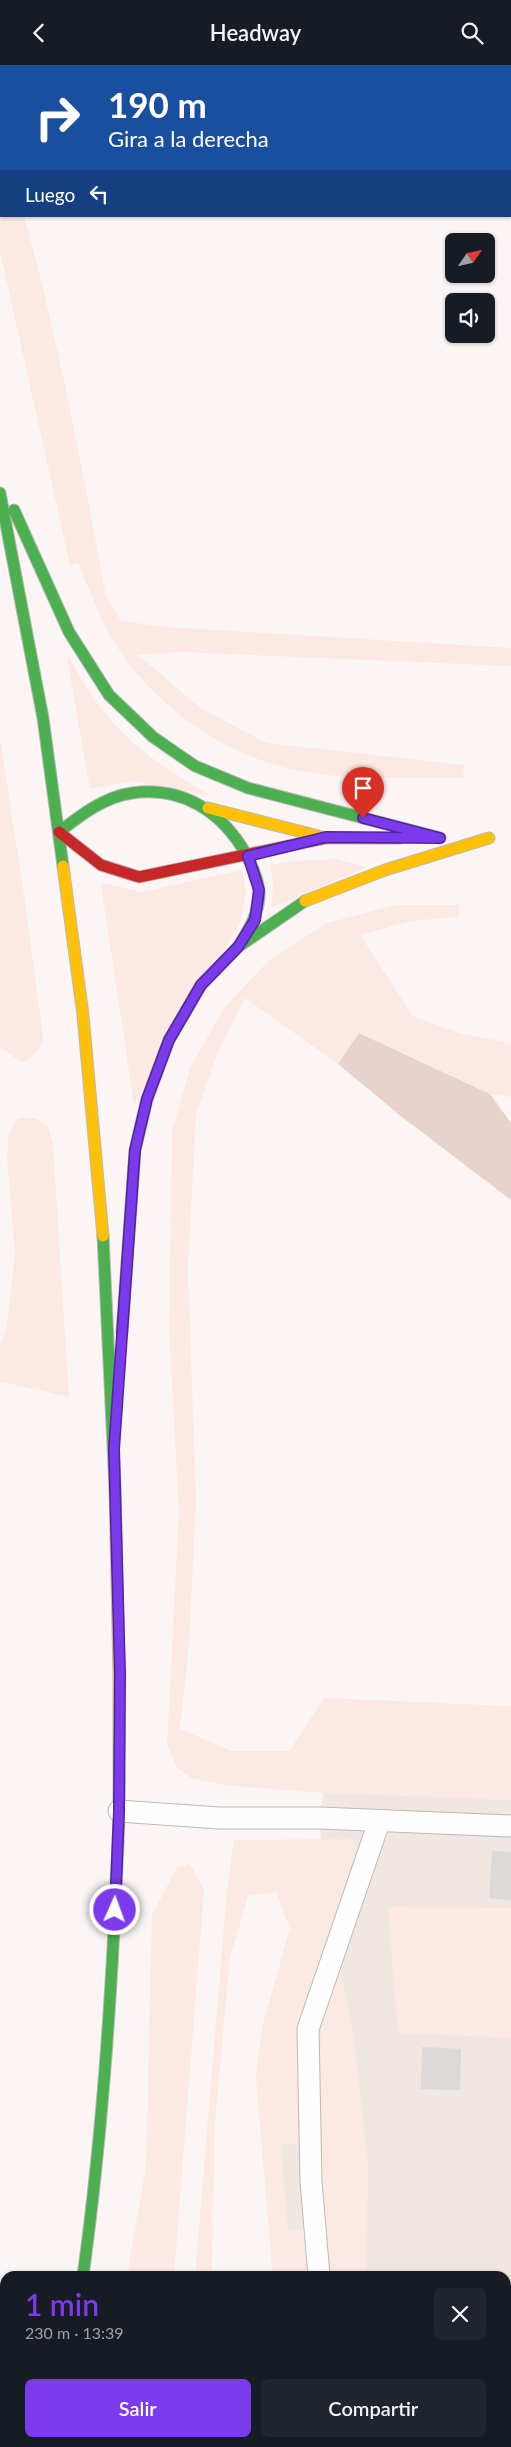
<!DOCTYPE html>
<html lang="es">
<meta charset="utf-8">
<style>
body{margin:0;font-family:Lato,sans-serif;background:#20242c;color:#f1f3f6;height:100vh;display:flex;flex-direction:column;font-size:19px;white-space:nowrap}
*{box-sizing:border-box;margin:0}
p{font-size:16px;color:#9ea1a6}
.icon{flex:none;width:28px;height:28px;fill:none;stroke:currentColor;stroke-width:2;stroke-linecap:round;stroke-linejoin:round}
.map{position:relative;flex:1;overflow:hidden}
.panel{position:absolute;left:0px;top:2206px;width:511px;height:176px;display:flex;flex-direction:column;background:#171b24;border-radius:15px 15px 0 0;box-shadow:0 1px 4px #0004}
.panel>*{flex:none}
.hud{position:absolute;left:0px;top:0px;width:511px;height:152px;box-shadow:0 1px 4px #0004;background:#1a4fa0;color:#fff;overflow:hidden}
.needle{width:32px;rotate:56deg}
.tools{position:absolute;left:445px;top:168px;display:grid;gap:10px}
.tools a{display:grid;place-items:center;width:50px;height:50px;border-radius:8px;background:#171b24;box-shadow:0 1px 4px #0004;font-size:25px}
.pin{position:absolute;display:grid;place-items:center;width:42px;height:42px;color:#fff;margin:-51px -21px;border-radius:50% 50% 50% 0;rotate:-45deg;box-shadow:0 0 5px #0007}
.pin .icon{rotate:45deg}
.me{position:absolute;width:55px;margin:-28px;rotate:2deg;stroke-linejoin:round;filter:drop-shadow(0 0 4px #0008)}
.turn{display:flex;align-items:center;gap:18px;height:105px;padding:0 25px;font-size:22px}
.turn .icon{width:65px;height:65px;stroke-width:2.5}
.turn b{display:block;font-size:35px;line-height:42px}
.then{display:flex;align-items:center;height:48px;padding:0 25px;background:#0003;gap:10px;font-size:19px}
.round{display:grid;place-items:center;flex:none;width:52px;height:52px;border-radius:8px;background:#20242c}
.head{display:flex;align-items:center;justify-content:space-between;height:85px;padding:0 25px}
h1{font-size:30px;font-weight:600;line-height:38px;color:#7c3aed}
.button{display:flex;gap:10px;margin-top:auto;padding:10px 25px}
.button a{flex:1;height:58px;border-radius:8px;background:#7c3aed;color:#fff;font-size:20px;font-weight:600;line-height:58px;text-align:center}
.button a+a{background:#20242c;color:#f1f3f6}
header{display:flex;justify-content:space-between;align-items:center;height:65px;padding:0 25px;background:#171b24;font-size:22px;font-weight:600}
.map>svg:first-child{display:block}
</style>
<header><svg class="icon" aria-label="back" viewBox="0 0 24 24"><path d="M15 5l-7 7 7 7"/></svg>Headway<svg class="icon" aria-label="search" viewBox="0 0 24 24"><circle cx="10" cy="10" r="6"/><path d="M15 15l6 6"/></svg></header>
<div class="map">
<svg width="511" height="2382" viewBox="0 0 511 2382">
<rect width="100%" height="100%" fill="#fbf6f5"/>
<path fill="#f0e6e2" d="M511 1641V2382H288V2378H506V2211H273L256 2010 263 1960 290 1864 321 1784 320 1753 323 1728Z"/>
<path fill="#fde9e3" d="M0 64 1 151H24C59 276 82 404 106 531L121 556 166 562 511 583V601L180 587 138 590 202 644 267 678 464 700 463 713C409 712 353 716 300 706 220 691 142 633 105 561 95 541 87 519 78 498L70 500 0 187Z
M66 588C81 613 96 639 116 661 142 690 178 710 211 731L133 716 90 724Z
M0 673 25 836 43 972 39 986 22 998 0 982Z
M335 794 368 802 271 843 273 821 270 800 295 796Z
M242 805 246 828 240 858 134 1040 101 820 107 819 142 827Z
M395 840H459V852L411 856 360 870 413 951 462 969 511 978V1032L490 1029 360 968 338 999 245 933 217 990 196 1049 188 1201 196 1436 189 1580 180 1664 232 1686H289L324 1633 511 1641V1735L323 1728 223 1720 191 1713 177 1703 167 1680 179 1447 169 1265 172 1067 190 1003 224 943 268 896 327 858Z
M19 1053H35L48 1061 53 1079 69 1332 2 1317 0 1320V1281L6 1266 15 1190 7 1092 9 1066Z
M354 1774 356 1785 298 1964V2078L281 2080 288 2164 305 2165 308 2211H273L256 2010 263 1960 290 1864 276 1827 248 1831 230 1893 215 2057 212 2211H195L227 1824 234 1775Z
M190 1799 204 1825 174 2211H127L146 2101 152 1850 177 1802Z
M388 1842 511 1843V1973L398 1968Z
M339 1898 353 1966 368 2099 366 2211H328L323 2152 318 2041 322 1952Z
M506 2283H511V2382H358L356 2378H506Z"/>
<path fill="#e7d2cc" d="M359 968 490 1029 511 1058V1135L402 1052 338 999Z"/>
<path fill="#ddd9d8" d="M492 1786 511 1787V1835L489 1833Z
M422 1982 461 1984 460 2025 421 2024Z
M506 2255H511V2283H506Z"/>
<g fill="none" stroke-linecap="round" stroke-linejoin="round">
<defs>
<path id="lane" d="M119 1746 219 1753H320L511 1761
M319 2211 311 2116 308 1964 379 1757
M333 2378V2382"/>
<path id="fast" d="M0 428 43 653 63 801
M14 445 69 567 109 630 153 672 195 701 248 723 440 773
M59 767C81 750 104 732 132 728 183 721 222 747 246 789 253 802 260 817 259 832 258 849 249 864 241 878
M103 1171 115 1423
M122 1267 135 1085 147 1034 169 975 201 920 238 882 305 836
M83 2211C104 2058 113 1907 119 1753"/>
<path id="slow" d="M208 743 322 772
M63 801 83 950 103 1171
M305 836 385 805 489 773
M115 1423 119 1609V1753"/>
<path id="jam" d="M59 767 101 800 139 812 326 773H400
M52 2382 53 2378"/>
</defs>
<use href="#lane" stroke="#bcb8b7" stroke-width="23"/>
<use href="#fast" stroke="#bcb8b7" stroke-width="13"/>
<use href="#slow" stroke="#bcb8b7" stroke-width="13"/>
<use href="#jam" stroke="#bcb8b7" stroke-width="13"/>
<use href="#lane" stroke="#fefefe" stroke-width="21"/>
<use href="#fast" stroke="#4caf50" stroke-width="11"/>
<use href="#slow" stroke="#ffc107" stroke-width="11"/>
<use href="#jam" stroke="#c62828" stroke-width="11"/>
</g>
<g fill="none" stroke-linecap="round" stroke-linejoin="round">
<defs>
<path id="route" d="M115 1845 119 1746 120 1609 114 1384 135 1085 147 1034 169 975 201 920 238 882 255 855 259 825 248 791 326 772 440 773 363 753"/>
</defs>
<use href="#route" stroke="#51269a" stroke-width="12"/>
<use href="#route" stroke="#7c3aed" stroke-width="9"/>
</g>
</svg>
<div class="tools">
<a><svg class="needle" viewBox="-14 -14 28 28"><path d="M0-13l5 13h-10z" fill="#e53935"/><path d="M0 13l5-13h-10z" fill="#9ea1a6"/></svg></a>
<a><svg class="icon" aria-label="sound" viewBox="0 0 24 24"><path d="M4 9h4l5-4v14l-5-4H4zM17 9q2 3 0 6"/></svg></a>
</div>
<div class="pin" style="left:363px;top:753px;background:#d93025"><svg class="icon" aria-label="arrive" viewBox="0 0 24 24"><path d="M6 21V4h12l-3 4 3 4H6"/></svg></div>
<svg class="me" style="left:115px;top:1845px" viewBox="-20 -20 40 40"><circle r="17" fill="#7c3aed" stroke="#fff" stroke-width="3"/><path d="M0-11L8 9 0 5-8 9z" fill="#fff"/></svg>
<div class="hud">
<div class="turn"><svg class="icon" aria-label="right" viewBox="0 0 24 24"><path d="M7 20v-9h11M14 6l5 5-5 5"/></svg><div><b>190 m</b>Gira a la derecha</div></div>
<div class="then">Luego<svg class="icon" aria-label="left" viewBox="0 0 24 24"><path d="M17 20v-9H6M10 6l-5 5 5 5"/></svg></div>
</div>
<section class="panel">
<div class="head"><div><h1>1 min</h1><p>230 m · 13:39</p></div><a class="round"><svg class="icon" aria-label="close" viewBox="0 0 24 24"><path d="M6 6l12 12M18 6L6 18"/></svg></a></div>
<div class="button"><a>Salir</a><a>Compartir</a></div>
</section>
</div>
